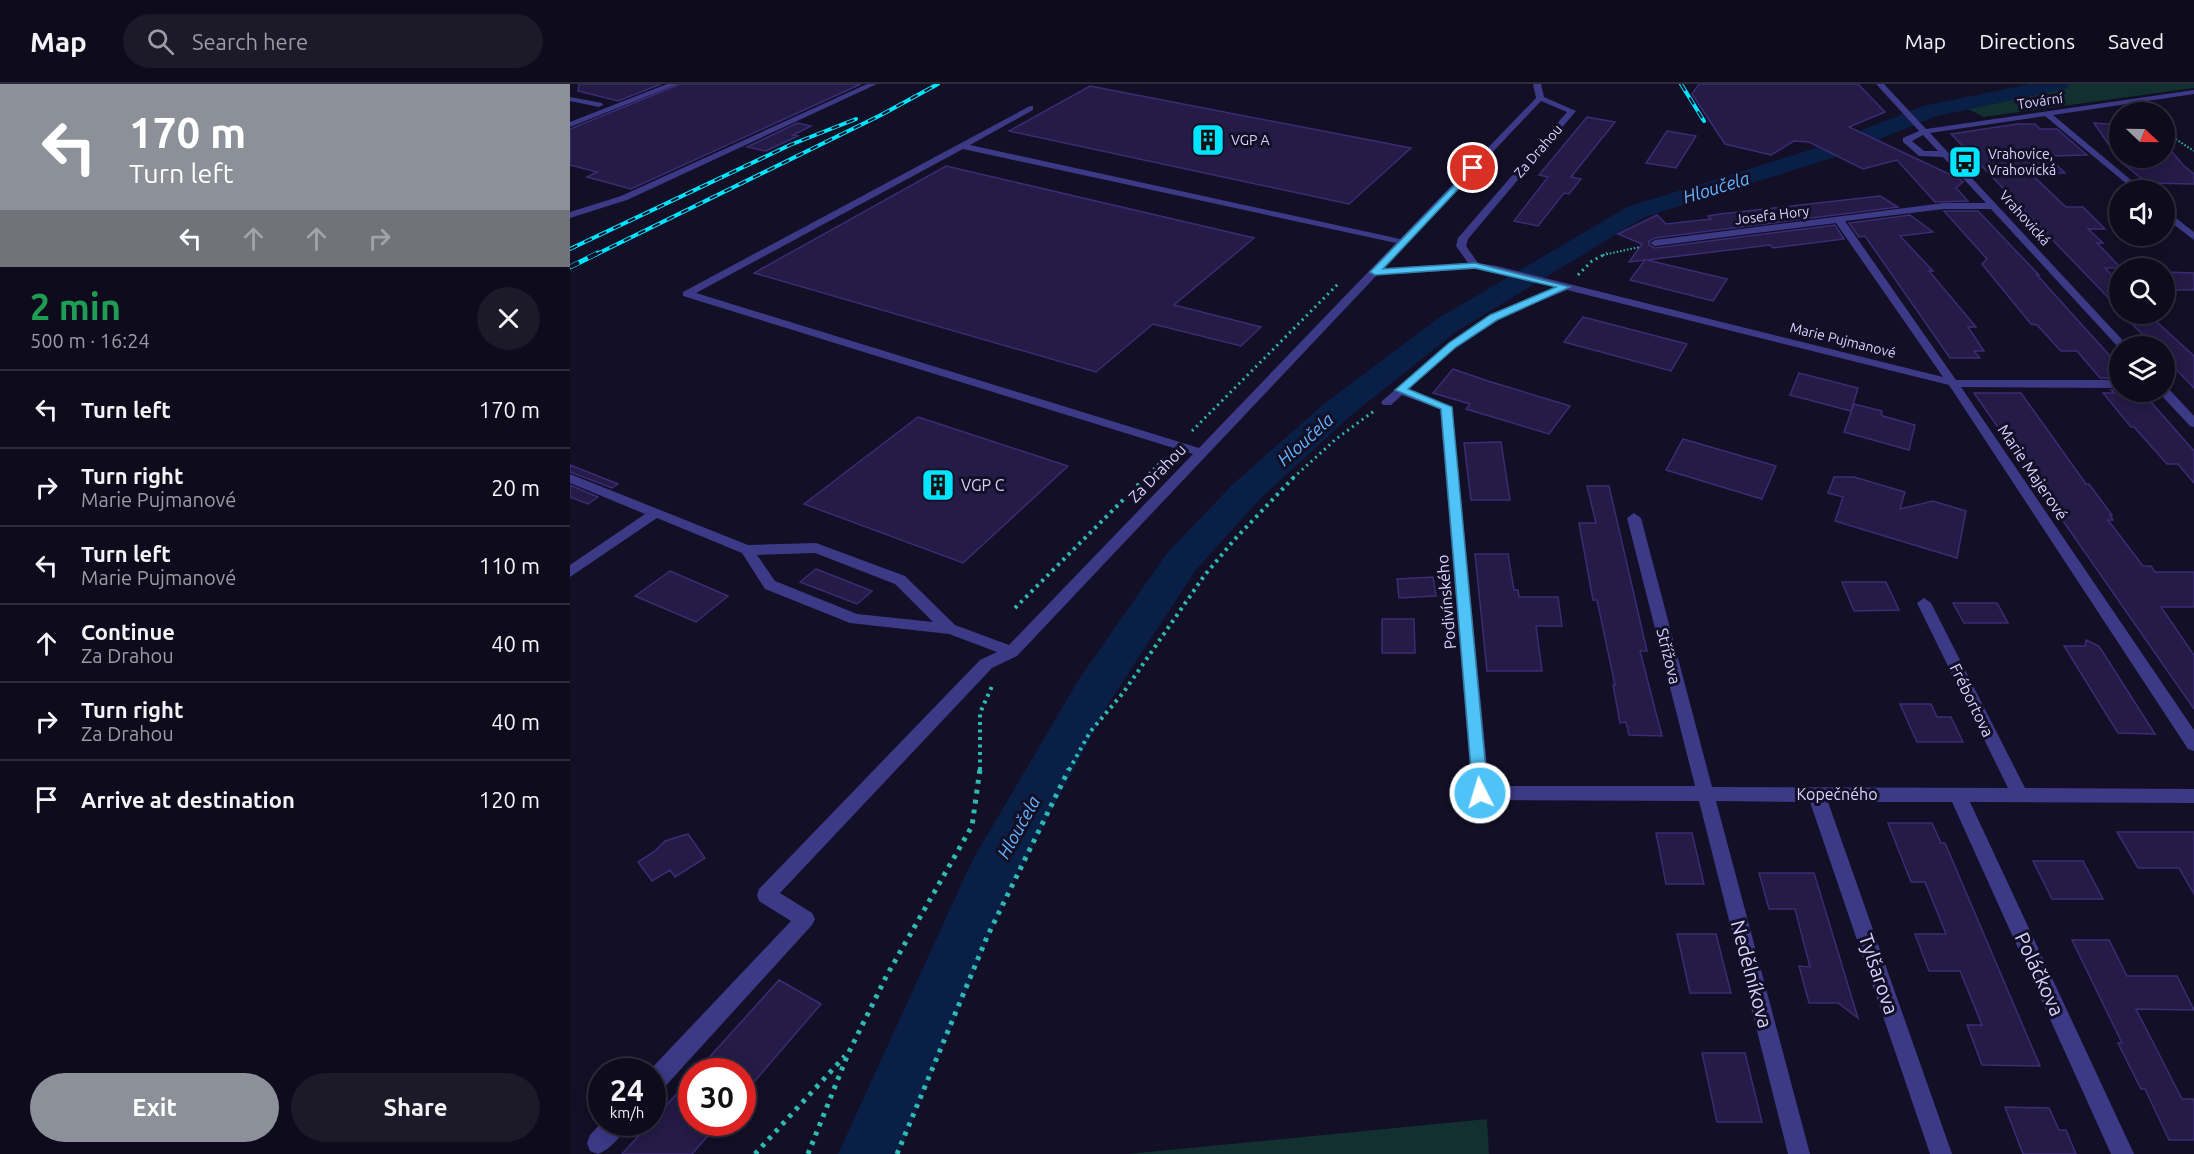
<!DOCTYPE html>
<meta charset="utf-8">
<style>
body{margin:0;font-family:Ubuntu,sans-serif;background:#1c1929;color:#f1f3f6;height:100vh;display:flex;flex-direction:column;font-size:22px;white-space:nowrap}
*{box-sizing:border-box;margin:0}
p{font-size:20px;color:#9b9ba3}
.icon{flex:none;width:33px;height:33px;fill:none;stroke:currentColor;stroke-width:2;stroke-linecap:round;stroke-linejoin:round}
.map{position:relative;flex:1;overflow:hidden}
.sheet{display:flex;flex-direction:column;background:#0e0b1c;width:570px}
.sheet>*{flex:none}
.hud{background:#8c9099;color:#fff;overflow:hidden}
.needle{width:39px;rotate:112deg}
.controls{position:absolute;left:1539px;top:18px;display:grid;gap:12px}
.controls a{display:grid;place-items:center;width:66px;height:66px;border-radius:50%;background:#0e0b1c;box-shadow:0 3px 15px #0003,0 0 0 2px #2e2b3b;font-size:30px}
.speed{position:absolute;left:18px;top:974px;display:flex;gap:12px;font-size:30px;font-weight:700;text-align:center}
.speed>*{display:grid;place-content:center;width:78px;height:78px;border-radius:50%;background:#0e0b1c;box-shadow:0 3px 15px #0003,0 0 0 2px #2e2b3b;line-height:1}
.speed small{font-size:15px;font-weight:400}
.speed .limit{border:9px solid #d22;background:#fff;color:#111}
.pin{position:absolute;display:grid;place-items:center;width:51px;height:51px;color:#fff;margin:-26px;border:3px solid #fff;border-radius:50%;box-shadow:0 2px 6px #0007}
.me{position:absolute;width:66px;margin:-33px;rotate:355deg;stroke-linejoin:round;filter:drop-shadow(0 0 4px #0008)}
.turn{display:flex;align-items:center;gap:21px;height:126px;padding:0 30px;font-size:27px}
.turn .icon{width:78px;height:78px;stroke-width:2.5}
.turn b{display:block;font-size:42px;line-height:51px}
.lanes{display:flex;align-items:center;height:57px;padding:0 30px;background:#0003;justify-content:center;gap:30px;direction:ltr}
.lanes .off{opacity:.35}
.round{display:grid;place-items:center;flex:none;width:63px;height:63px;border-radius:32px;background:#1c1929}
.summary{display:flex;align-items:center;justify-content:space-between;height:102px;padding:0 30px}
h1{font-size:36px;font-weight:700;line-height:45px;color:#1e9e55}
.cta{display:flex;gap:12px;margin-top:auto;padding:12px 30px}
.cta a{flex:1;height:69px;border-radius:36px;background:#8c9099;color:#fff;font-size:24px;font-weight:700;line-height:69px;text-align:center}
.cta a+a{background:#1c1929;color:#f1f3f6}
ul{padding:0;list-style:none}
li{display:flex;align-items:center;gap:18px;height:78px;padding:0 30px;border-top:2px solid #2e2b3b}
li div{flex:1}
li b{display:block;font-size:22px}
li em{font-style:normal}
header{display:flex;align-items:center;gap:36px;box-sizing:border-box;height:84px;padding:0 30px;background:#0e0b1c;border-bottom:2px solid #2e2b3b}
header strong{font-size:28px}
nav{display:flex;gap:33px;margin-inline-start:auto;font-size:21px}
.search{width:420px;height:54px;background:#1c1929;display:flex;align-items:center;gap:15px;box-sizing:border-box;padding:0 21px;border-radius:33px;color:#9b9ba3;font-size:22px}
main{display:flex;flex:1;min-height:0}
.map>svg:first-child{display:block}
</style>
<header>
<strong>Map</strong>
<div class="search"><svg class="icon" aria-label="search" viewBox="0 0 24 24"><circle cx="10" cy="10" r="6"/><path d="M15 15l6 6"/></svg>Search here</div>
<nav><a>Map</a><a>Directions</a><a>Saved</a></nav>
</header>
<main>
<section class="sheet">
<div class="hud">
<div class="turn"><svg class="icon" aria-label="left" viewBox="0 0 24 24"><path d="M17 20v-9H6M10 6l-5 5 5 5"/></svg><div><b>170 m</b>Turn left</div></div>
<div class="lanes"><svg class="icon" aria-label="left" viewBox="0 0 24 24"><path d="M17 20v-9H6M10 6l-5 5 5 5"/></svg><svg class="icon off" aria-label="ahead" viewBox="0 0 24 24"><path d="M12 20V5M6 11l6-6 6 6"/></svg><svg class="icon off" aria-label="ahead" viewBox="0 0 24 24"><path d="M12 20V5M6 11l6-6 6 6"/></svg><svg class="icon off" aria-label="right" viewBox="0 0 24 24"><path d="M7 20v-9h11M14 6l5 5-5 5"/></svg></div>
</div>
<div class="summary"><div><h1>2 min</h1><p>500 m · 16:24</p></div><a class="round"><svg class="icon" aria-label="close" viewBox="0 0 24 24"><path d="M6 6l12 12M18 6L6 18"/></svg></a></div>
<ul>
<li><svg class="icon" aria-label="left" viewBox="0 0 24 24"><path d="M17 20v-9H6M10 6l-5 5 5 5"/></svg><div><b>Turn left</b></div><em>170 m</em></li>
<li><svg class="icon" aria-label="right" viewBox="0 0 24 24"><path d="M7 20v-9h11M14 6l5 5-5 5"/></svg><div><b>Turn right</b><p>Marie Pujmanové</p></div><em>20 m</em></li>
<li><svg class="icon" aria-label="left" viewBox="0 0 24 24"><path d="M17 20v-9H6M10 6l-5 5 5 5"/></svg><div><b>Turn left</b><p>Marie Pujmanové</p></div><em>110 m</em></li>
<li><svg class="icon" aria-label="ahead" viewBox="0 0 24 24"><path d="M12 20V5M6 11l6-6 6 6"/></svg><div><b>Continue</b><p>Za Drahou</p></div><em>40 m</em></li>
<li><svg class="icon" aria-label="right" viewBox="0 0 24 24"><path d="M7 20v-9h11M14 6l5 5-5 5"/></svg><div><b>Turn right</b><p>Za Drahou</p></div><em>40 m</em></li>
<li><svg class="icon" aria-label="arrive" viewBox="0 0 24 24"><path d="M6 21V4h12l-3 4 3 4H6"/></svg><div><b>Arrive at destination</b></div><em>120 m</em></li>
</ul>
<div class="cta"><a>Exit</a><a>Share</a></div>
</section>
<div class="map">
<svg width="1624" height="1070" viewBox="0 0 1624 1070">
<rect width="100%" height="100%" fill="#130f26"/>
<path fill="#12302f" d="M1472 0H1624V4L1414 33 1386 19Z
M917 1035 919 1070H558Z"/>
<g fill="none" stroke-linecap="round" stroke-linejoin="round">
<path fill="#091f45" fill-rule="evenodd" d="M1460 0H1500L1497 4 1490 6 1367 32 1265 73 1075 133 887 247 779 333 689 416 625 487 539 619 440 804 328 1070H268L402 777 509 595 597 469 663 400 755 319 867 235 1057 123 1249 63 1353 22Z"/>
</g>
<path fill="#241b47" stroke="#3b2c74" stroke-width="1.5" d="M9 0H91L48 17 8 7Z
M110 0H291L61 105 17 93 27 88 0 81V45Z
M1129 0H1288L1315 28 1279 43 1390 95 1393 98 1386 104 1398 117 1365 118 1327 76 1293 85 1239 58 1224 57 1201 71 1155 60 1122 10Z
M520 2 841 64 779 120 439 47Z
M1017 33 1045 38 1001 93 1011 95 999 110 994 109 968 142 944 137 978 93 969 91Z
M227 39 241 42 223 51 228 52 196 67 177 63Z
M1524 39 1550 41V76H1594V58L1613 81 1624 90V100L1577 99 1550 77Z
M1447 40H1465L1470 45H1487L1517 71 1477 72 1495 89H1460L1496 123H1513L1535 145H1518L1533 159H1527L1551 184H1535L1550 199V226L1381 50Z
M1097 47 1126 52 1106 84 1076 79Z
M376 82 684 154 604 221 691 243 671 262 583 240 526 288 184 189Z
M1310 112 1328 123 1085 154 1079 157V161L1085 164 1265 141 1274 155 1203 164 1200 161 1077 176 1157 195 1143 217 1060 196 1075 176 1059 178 1072 160 1048 150 1087 131 1096 140 1141 135 1138 132 1150 130Z
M1374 127H1408L1469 191H1467L1550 283V294H1530L1507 267H1491L1467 241 1461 240 1412 180 1417 175Z
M1340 131 1363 148 1330 152 1363 187H1359L1406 243H1398L1414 267H1404L1410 274H1380L1295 152 1289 153 1279 139Z
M1594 188 1624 189V206H1594Z
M1552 230H1578L1624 272V304L1594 273V262H1584Z
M1013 233 1117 260 1101 287 994 258Z
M883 285 918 297 1000 322 979 350 896 325 900 320 863 309Z
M1229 289 1288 304 1281 327 1220 311Z
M1541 306H1550V309H1573L1624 367V399L1608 380H1597L1564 343H1561L1533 309H1544Z
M1404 309H1451L1516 400H1519L1542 431H1540L1543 436H1538L1573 482H1581L1585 488H1624V523H1591L1624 571V625Z
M1284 320 1312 327 1311 330 1313 332 1345 341 1339 366 1274 348Z
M348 333 498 382 393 479 234 420Z
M1113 355 1206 382 1192 415 1096 386Z
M931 358 940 416H901L894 359Z
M0 381 48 400 42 404 0 388Z
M1264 393H1284L1335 408 1330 425 1363 417 1396 427 1387 474 1265 437 1273 413 1258 409Z
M0 401 28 413 18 420 0 413Z
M1017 402H1039L1077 567H1070L1092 652 1059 651 1056 638 1050 639 1043 601H1045L1027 516H1023L1009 439H1026Z
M905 470H938L944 506H948L949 513H988L992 542H966L972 587H917Z
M246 485 302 507 287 520 230 498Z
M100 487 158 512 126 538 65 512Z
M863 493 866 512 829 514 827 495Z
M1272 498H1316L1329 526 1284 527Z
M1383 519H1427L1438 539H1394Z
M812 535H844L845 569H812Z
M1516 556 1529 562 1585 650 1548 649 1494 562H1515Z
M1330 620H1361L1367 633H1381L1393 658H1347Z
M1318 739H1362L1371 759H1375L1470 982 1412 981 1397 941H1412L1390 887H1359L1345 850H1376L1355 798H1341Z
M1547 748H1624V810L1609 784H1568Z
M1086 749H1122L1134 800H1096Z
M118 750 135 774 105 793 100 786 82 797 68 778 85 767 95 757Z
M1463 777H1513L1533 815H1482Z
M1189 789H1244L1288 934 1268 919H1239L1229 882 1240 883 1225 825H1199Z
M1107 850H1146L1161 909H1120Z
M1502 856H1539L1557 892H1607L1624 926 1566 925 1612 1015H1624V1056H1599L1575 1005H1571L1548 959H1552Z
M209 896 251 920 172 1012V987H127Z
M1132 969H1175L1192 1038H1147Z
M122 993V1038H150L122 1070H52Z
M1435 1023 1479 1024 1489 1046H1496L1506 1070H1453Z"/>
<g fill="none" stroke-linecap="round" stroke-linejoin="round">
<path stroke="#2eb9b1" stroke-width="2" stroke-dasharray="1.5 2" stroke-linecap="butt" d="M1594 42 1607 56 1624 67
M1033 171 1070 163"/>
<path stroke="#2eb9b1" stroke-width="3" stroke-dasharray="2 4" stroke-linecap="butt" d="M1008 191 1022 177 1037 169
M622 347 769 199
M575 394 595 374
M723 394 766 355 804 327"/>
<path stroke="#2eb9b1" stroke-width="4" stroke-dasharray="3 4.5" stroke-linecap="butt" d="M445 524 577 392
M410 686V629L423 600
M499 686 520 648 553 609 634 492 665 455 725 392"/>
<path stroke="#2eb9b1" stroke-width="5" stroke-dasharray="4 6" stroke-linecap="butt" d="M185 1070 275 972
M238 1070 278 970 317 891 402 742 410 685
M327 1070 417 853 499 685"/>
<path fill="#3c3986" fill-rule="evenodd" d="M97 0H108L0 43V38Z
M297 0H307L57 116 0 134V128L51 112Z
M963 0H971L974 13 1006 27 898 155 896 162 908 179 927 182 1373 293 1266 139 1085 162 1080 159 1085 156 1374 119H1416L1373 73 1349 72 1333 58V54L1349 47 1306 0H1314L1356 45 1624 6V10L1483 31 1573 106H1564L1475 32 1360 49 1558 262 1549 264 1421 125H1374L1275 137 1386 296H1550V304L1391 303 1624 646V667L1618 665 1379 301 997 206 928 235 886 263 839 305 882 323 919 702H1125L1057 434 1064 429 1071 434 1142 703 1438 704 1347 519 1354 514 1361 519 1455 704 1624 705V719L1400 718 1564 1070H1541L1382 718H1258L1382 1070H1360L1240 718 1146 717 1240 1070H1218L1129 717 911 716 905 714 902 709 870 325 832 311 821 321H813L811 318 878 259 920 231 986 203 905 185 807 191 447 572 422 584 210 809 242 829 245 835 242 841 90 1008 82 1011V987H79L221 837 189 817 187 811 189 805 410 576 427 568 379 550 280 539 195 505 172 469 87 434 0 493V481L75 430 0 399V390L178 461 246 459 335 492 385 541 439 561 623 370 113 212V208L460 22H463V26L400 61 830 155 966 14ZM971 17 997 28 888 154 886 162 898 179 813 184ZM1353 51 1368 67H1354L1342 57ZM393 65 826 159 629 364 126 209ZM245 469 325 500 363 538 287 530 205 497 187 471Z
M0 13 32 19 33 21 29 23 0 17Z
M1594 125 1624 148V156L1594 133Z
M1594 304H1598L1624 332V343L1620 342 1590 310 1588 308H1594Z
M32 1038H58C53 1051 41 1065 28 1070L20 1067 17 1059 20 1051Z"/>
<defs>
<path id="rail-far1" d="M1111 0 1134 37
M0 165 220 61 286 35
M25 171 311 31 368 0"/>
<path id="rail" d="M0 183 28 169"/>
</defs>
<use href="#rail-far1" stroke="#00e5ff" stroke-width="4"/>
<use href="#rail" stroke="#00e5ff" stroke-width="5"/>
<use href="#rail-far1" stroke="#130f26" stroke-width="2" stroke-dasharray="8" stroke-linecap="butt"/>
<use href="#rail" stroke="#130f26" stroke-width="4" stroke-dasharray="10" stroke-linecap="butt"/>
</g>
<path fill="#4fc3f7" stroke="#337fa1" stroke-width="1.5" d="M903 82 907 84 906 86 813 185 905 179 1000 203 927 236 886 263 838 305 882 323 918 709 916 714 910 715 905 714 903 709 871 325 825 306 879 259 920 231 986 203 905 184 805 191 800 188Z"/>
<defs>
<symbol id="building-square" viewBox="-11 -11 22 22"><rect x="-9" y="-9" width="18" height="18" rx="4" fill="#00e5ff" stroke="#130f26"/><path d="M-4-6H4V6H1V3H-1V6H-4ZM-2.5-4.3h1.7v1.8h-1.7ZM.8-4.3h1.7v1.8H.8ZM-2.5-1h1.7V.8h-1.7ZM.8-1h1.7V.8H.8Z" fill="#111"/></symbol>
<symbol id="bus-square" viewBox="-11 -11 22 22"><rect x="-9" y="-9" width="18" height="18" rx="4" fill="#00e5ff" stroke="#130f26"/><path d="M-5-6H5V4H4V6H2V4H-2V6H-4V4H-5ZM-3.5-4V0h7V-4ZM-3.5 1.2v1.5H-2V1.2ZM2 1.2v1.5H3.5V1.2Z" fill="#111"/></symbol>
</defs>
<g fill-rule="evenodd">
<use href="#building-square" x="619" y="37" width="38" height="38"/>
<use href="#bus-square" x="1376" y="59" width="38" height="38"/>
<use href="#building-square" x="349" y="382" width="38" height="38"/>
</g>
<g text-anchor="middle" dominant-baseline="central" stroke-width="6" stroke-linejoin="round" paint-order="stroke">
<g font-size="14" fill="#d9d4ff" stroke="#130f26">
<text transform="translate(1470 17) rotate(-8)">Tovární</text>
<text transform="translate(968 67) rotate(-49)">Za Drahou</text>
<text transform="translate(1202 131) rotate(-7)">Josefa Hory</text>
<text transform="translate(1455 134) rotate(48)">Vrahovická</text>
<text transform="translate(1273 256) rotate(14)">Marie Pujmanové</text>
</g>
<g font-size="14" fill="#d9d4ff" stroke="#130f26" text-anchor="start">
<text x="661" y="56">VGP A</text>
<text x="1418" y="70">Vrahovice,<tspan x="1418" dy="16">Vrahovická</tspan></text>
</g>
<g font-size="16" fill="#d9d4ff" stroke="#130f26">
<text transform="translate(1463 388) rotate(56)">Marie Majerové</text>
<text transform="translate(587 389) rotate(-46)">Za Drahou</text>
<text transform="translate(876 518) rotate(-95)">Podivínského</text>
<text transform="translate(1099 572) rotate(76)">Střížova</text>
<text transform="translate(1402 616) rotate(64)">Frébortova</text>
<text x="1267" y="710">Kopečného</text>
</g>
<g font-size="16" fill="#d9d4ff" stroke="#130f26" text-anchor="start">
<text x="391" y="401">VGP C</text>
</g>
<g font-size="18" font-style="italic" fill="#62b6ff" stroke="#130f26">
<text transform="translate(1146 103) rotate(-17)">Hloučela</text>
<text transform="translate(735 355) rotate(-42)">Hloučela</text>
<text transform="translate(448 743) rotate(-61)">Hloučela</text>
</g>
<g font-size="20" fill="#d9d4ff" stroke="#130f26">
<text transform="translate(1182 890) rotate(75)">Nedělníkova</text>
<text transform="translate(1309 890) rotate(71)">Tylšarova</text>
<text transform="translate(1470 890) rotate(65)">Poláčkova</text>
</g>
</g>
</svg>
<div class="controls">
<a><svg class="needle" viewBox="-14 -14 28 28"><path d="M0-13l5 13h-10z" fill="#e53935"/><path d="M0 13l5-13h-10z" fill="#9b9ba3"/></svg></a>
<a><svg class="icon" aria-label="sound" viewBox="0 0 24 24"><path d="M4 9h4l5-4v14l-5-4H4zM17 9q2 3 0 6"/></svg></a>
<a><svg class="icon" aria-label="search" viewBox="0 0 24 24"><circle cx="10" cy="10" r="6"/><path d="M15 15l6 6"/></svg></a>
<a><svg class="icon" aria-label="layers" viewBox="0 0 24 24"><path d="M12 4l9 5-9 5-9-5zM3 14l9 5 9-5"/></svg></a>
</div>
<div class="speed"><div>24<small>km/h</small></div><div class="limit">30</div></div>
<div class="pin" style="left:903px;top:84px;background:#d93025"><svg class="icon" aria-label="arrive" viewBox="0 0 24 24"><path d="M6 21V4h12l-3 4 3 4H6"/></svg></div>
<svg class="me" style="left:910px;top:709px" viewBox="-20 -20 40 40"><circle r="17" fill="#4fc3f7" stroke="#fff" stroke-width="3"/><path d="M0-11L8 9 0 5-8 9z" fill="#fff"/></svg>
</div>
</main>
